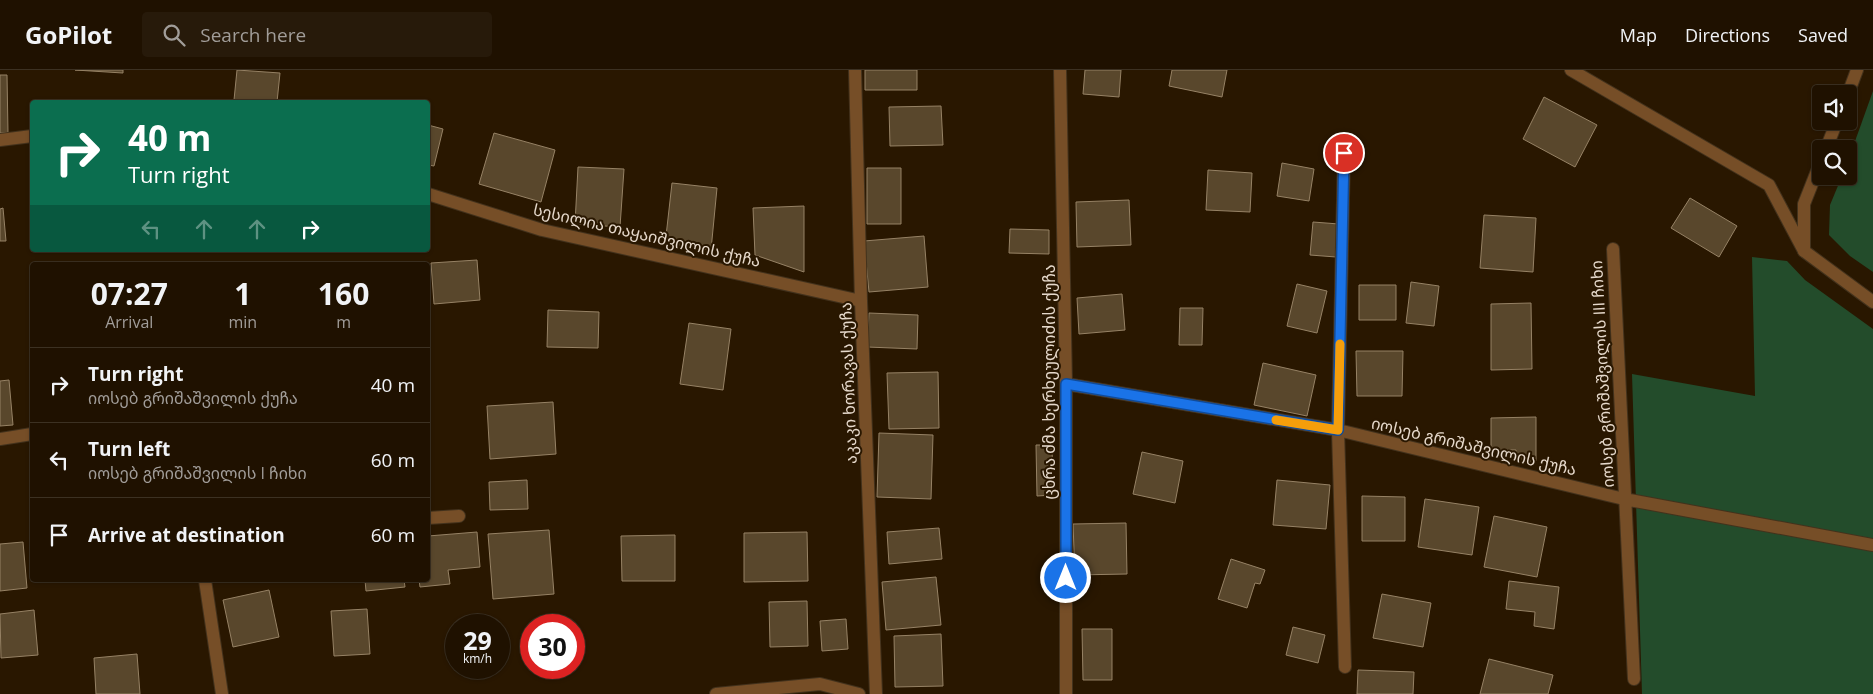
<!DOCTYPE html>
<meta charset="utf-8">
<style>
body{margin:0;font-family:"Open Sans","Noto Sans Georgian",sans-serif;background:#271a0a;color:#f1f3f6;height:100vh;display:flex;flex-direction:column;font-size:19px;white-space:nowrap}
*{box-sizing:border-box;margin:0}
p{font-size:16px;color:#a19d99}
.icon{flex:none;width:28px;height:28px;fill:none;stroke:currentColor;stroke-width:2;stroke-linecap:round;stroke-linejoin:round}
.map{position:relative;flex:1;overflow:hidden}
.side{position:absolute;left:30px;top:192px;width:400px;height:320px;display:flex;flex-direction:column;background:#1f1100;border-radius:5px;box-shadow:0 1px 4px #0004,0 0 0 1px #3c3122}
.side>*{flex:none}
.banner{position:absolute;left:30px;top:30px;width:400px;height:152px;border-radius:5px;box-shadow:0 1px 4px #0004,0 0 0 1px #3c3122;background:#0b6e4f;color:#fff;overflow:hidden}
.fabs{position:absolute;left:1812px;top:15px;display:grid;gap:10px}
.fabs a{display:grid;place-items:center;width:45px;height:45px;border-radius:5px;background:#1f1100;box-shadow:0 1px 4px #0004,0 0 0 1px #3c3122;font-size:25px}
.speed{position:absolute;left:445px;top:544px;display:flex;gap:10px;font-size:25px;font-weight:700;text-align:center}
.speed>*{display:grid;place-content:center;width:65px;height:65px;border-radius:50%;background:#1f1100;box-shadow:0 1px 4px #0004,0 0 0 1px #3c3122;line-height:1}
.speed small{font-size:12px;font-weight:400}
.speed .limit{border:8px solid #d22;background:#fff;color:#111}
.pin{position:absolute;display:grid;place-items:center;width:42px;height:42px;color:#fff;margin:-21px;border:2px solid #fff;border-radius:50%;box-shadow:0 1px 5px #0007}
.me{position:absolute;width:55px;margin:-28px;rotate:0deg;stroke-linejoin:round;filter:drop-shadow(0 0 4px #0008)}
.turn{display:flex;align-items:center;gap:18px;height:105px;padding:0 15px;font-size:22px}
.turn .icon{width:65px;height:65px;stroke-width:2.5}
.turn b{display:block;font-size:35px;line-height:42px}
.lanes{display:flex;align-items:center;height:48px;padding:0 15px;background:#0003;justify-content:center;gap:25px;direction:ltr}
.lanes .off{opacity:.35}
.eta{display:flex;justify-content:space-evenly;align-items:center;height:85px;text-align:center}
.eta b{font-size:30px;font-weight:700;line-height:35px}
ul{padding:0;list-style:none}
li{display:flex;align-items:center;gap:15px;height:75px;padding:0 15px;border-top:1px solid #3c3122}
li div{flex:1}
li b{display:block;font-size:19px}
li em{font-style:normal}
header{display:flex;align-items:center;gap:30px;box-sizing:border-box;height:70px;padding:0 25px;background:#1f1100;border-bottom:1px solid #3c3122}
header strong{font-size:24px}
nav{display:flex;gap:28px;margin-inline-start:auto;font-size:18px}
.search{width:350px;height:45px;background:#271a0a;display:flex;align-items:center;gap:12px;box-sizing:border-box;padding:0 18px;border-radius:5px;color:#a19d99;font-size:19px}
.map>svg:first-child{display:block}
</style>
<header>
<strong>GoPilot</strong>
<div class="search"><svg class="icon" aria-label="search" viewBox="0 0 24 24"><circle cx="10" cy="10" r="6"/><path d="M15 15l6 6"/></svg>Search here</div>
<nav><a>Map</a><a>Directions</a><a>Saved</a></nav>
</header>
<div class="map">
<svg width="1873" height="624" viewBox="0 0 1873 624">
<rect width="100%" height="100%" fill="#291700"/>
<path fill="#234c2b" d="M1873 21V202L1850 186 1829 165 1830 135 1842 106H1849V88Z
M1752 187 1787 191 1805 210 1873 259V624H1642L1632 304 1755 326Z"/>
<path fill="#59472c" stroke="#968265" d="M75 0H123V3Z
M237 0 280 3 277 32H256L234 30Z
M865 0H917V20H865Z
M1085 0H1121L1119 27 1083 24Z
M1172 0H1227L1222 27 1169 16Z
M0 5H7L8 63H0Z
M1544 27 1597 55 1575 97 1523 69Z
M941 36 943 75 890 76 889 37Z
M428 55 443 59 434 96 428 95Z
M494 63 555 80 541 132 479 114Z
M1282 93 1314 99 1309 131 1277 126Z
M578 97 624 99 620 157 575 154Z
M867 98H901V154H867Z
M1208 100 1252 103 1250 142 1206 140Z
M672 113 717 118 711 180 665 175Z
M1690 128 1737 156 1719 187 1671 158Z
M1129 130 1131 175 1077 177 1076 132Z
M804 136V202L755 185 753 138Z
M3 138 6 171H0V139Z
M1484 145 1536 148 1533 202 1480 198Z
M1313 152 1339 154 1336 187 1310 185Z
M1010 159 1049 160V184L1009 183Z
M924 166 928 217 869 222 864 171Z
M477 190 480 230 434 234 431 193Z
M1411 212 1439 216 1434 256 1406 253Z
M1297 214 1327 221 1317 263 1287 256Z
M1359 215H1396V250H1359Z
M1122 224 1125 260 1079 264 1077 228Z
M1531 233 1532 299 1491 300V234Z
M1180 238H1203L1202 275H1179Z
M548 240 599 242 598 278 547 277Z
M869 243 918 245 917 279 867 277Z
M689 253 731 259 723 320 680 314Z
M1356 281H1403L1402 326H1357Z
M1263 293 1316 305 1307 346 1254 335Z
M938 302 939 358 889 359 887 303Z
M9 310 13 355 0 356V311Z
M553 332 556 384 490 389 487 336Z
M1536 347V391H1516V380H1491V348Z
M879 363 933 365 931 429 877 427Z
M1036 375H1052L1053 425 1037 426Z
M1142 382 1183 391 1175 433 1133 424Z
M527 410 528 439 490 440 489 412Z
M1277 410 1330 415 1326 459 1273 455Z
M1362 426 1405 427V471H1362Z
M1425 429 1479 437 1472 485 1418 477Z
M1494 446 1547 457 1537 507 1484 497Z
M1126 453 1127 504 1075 505 1073 454Z
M939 458 942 489 889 494 887 462Z
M549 460 554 524 493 529 488 464Z
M477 462 480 497 448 500 450 514 420 517 419 510H428V466Z
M807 462 808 511 744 512V463Z
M675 465V511H622L621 466Z
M23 472 27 518 0 521V474Z
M1231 489 1265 500 1260 514 1255 513 1247 538 1218 529Z
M936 507 941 555 886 560 882 512Z
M365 510H404L405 517 366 521Z
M1509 511 1559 517 1554 559 1534 556 1535 542 1506 539Z
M269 520 279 567 233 577 223 530Z
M1382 524 1431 533 1423 577 1373 568Z
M807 531 808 576 770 577 769 532Z
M367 539 370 584 334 586 331 541Z
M34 540 38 585 1 588 0 544Z
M846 549 848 579 822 581 820 551Z
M1293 557 1325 565 1318 593 1286 585Z
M1082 559H1112V610H1083Z
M941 564 943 616 895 617 894 566Z
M137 584 140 624H96L94 588Z
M1489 589 1553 605 1548 624H1480Z
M1358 600 1414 602 1413 624H1357Z"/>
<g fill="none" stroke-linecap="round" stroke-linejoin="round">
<defs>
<path id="minor" d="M855 0 861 231 876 624
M1060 0 1066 314V624
M1571 0 1769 115 1804 181
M0 70 32 66
M1344 83 1338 360 1345 597
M428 124 542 160 861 231
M1613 179 1634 609
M1066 314 1338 360 1624 429 1873 475
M0 369 32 364
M428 448 459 446
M205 510 222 624
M716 624 820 614 859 624"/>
<path id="tertiary" d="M1848 24 1857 0
M1826 79 1837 51
M1821 91 1804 134V181L1873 232"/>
</defs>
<use href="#minor" stroke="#43321c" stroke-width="14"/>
<use href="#tertiary" stroke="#43321c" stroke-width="14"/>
<use href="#minor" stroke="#764e27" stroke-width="12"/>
<use href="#tertiary" stroke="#764e27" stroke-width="12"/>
</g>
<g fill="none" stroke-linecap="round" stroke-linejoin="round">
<defs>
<path id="route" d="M1066 508V314L1338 360 1344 83"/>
</defs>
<use href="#route" stroke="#114b97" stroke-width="12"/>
<use href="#route" stroke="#1a73e8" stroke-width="9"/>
<path stroke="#f59e0b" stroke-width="9" d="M1276 350 1338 360 1340 274"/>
</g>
<g text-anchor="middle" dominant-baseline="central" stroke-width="4" stroke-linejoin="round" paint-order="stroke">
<g font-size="16" fill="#e6d9cb" stroke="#291700">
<text transform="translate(647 165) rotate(13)">სესილია თაყაიშვილის ქუჩა</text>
<text transform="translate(1602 304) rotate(-93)">იოსებ გრიშაშვილის III ჩიხი</text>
<text transform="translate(1049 312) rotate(-90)">ცხრა ძმა ხერხეულიძის ქუჩა</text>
<text transform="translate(848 313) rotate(-92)">აკაკი ხორავას ქუჩა</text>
<text transform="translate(1474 376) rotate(13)">იოსებ გრიშაშვილის ქუჩა</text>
</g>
</g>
</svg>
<div class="fabs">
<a><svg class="icon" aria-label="sound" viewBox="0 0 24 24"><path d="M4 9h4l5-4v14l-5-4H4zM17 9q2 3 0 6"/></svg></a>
<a><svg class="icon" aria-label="search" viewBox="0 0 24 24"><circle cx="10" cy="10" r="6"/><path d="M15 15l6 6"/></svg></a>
</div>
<div class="speed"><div>29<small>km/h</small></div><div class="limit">30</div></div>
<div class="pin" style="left:1344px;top:83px;background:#d93025"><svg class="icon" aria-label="arrive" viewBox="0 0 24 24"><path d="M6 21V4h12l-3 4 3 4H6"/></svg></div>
<svg class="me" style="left:1066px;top:508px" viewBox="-20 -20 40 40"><circle r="17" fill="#1a73e8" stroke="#fff" stroke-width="3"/><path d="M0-11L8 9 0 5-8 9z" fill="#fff"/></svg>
<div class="banner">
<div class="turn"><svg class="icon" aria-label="right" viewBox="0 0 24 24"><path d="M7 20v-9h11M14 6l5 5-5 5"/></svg><div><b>40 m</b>Turn right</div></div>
<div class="lanes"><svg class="icon off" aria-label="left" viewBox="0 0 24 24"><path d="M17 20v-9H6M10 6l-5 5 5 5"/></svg><svg class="icon off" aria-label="ahead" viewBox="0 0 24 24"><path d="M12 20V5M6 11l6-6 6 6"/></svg><svg class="icon off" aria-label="ahead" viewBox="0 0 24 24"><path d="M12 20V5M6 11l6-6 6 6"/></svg><svg class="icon" aria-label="right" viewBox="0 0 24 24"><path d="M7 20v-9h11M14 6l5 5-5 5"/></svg></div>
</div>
<section class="side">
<div class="eta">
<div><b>07:27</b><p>Arrival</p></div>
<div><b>1</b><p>min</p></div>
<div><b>160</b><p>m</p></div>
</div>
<ul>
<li><svg class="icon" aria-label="right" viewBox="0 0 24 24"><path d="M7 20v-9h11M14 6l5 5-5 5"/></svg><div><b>Turn right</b><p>იოსებ გრიშაშვილის ქუჩა</p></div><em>40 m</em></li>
<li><svg class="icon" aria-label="left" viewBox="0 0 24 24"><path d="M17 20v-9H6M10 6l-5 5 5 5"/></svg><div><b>Turn left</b><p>იოსებ გრიშაშვილის I ჩიხი</p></div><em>60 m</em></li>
<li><svg class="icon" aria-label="arrive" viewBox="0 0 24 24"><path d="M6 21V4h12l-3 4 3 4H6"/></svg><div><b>Arrive at destination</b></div><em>60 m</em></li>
</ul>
</section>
</div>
